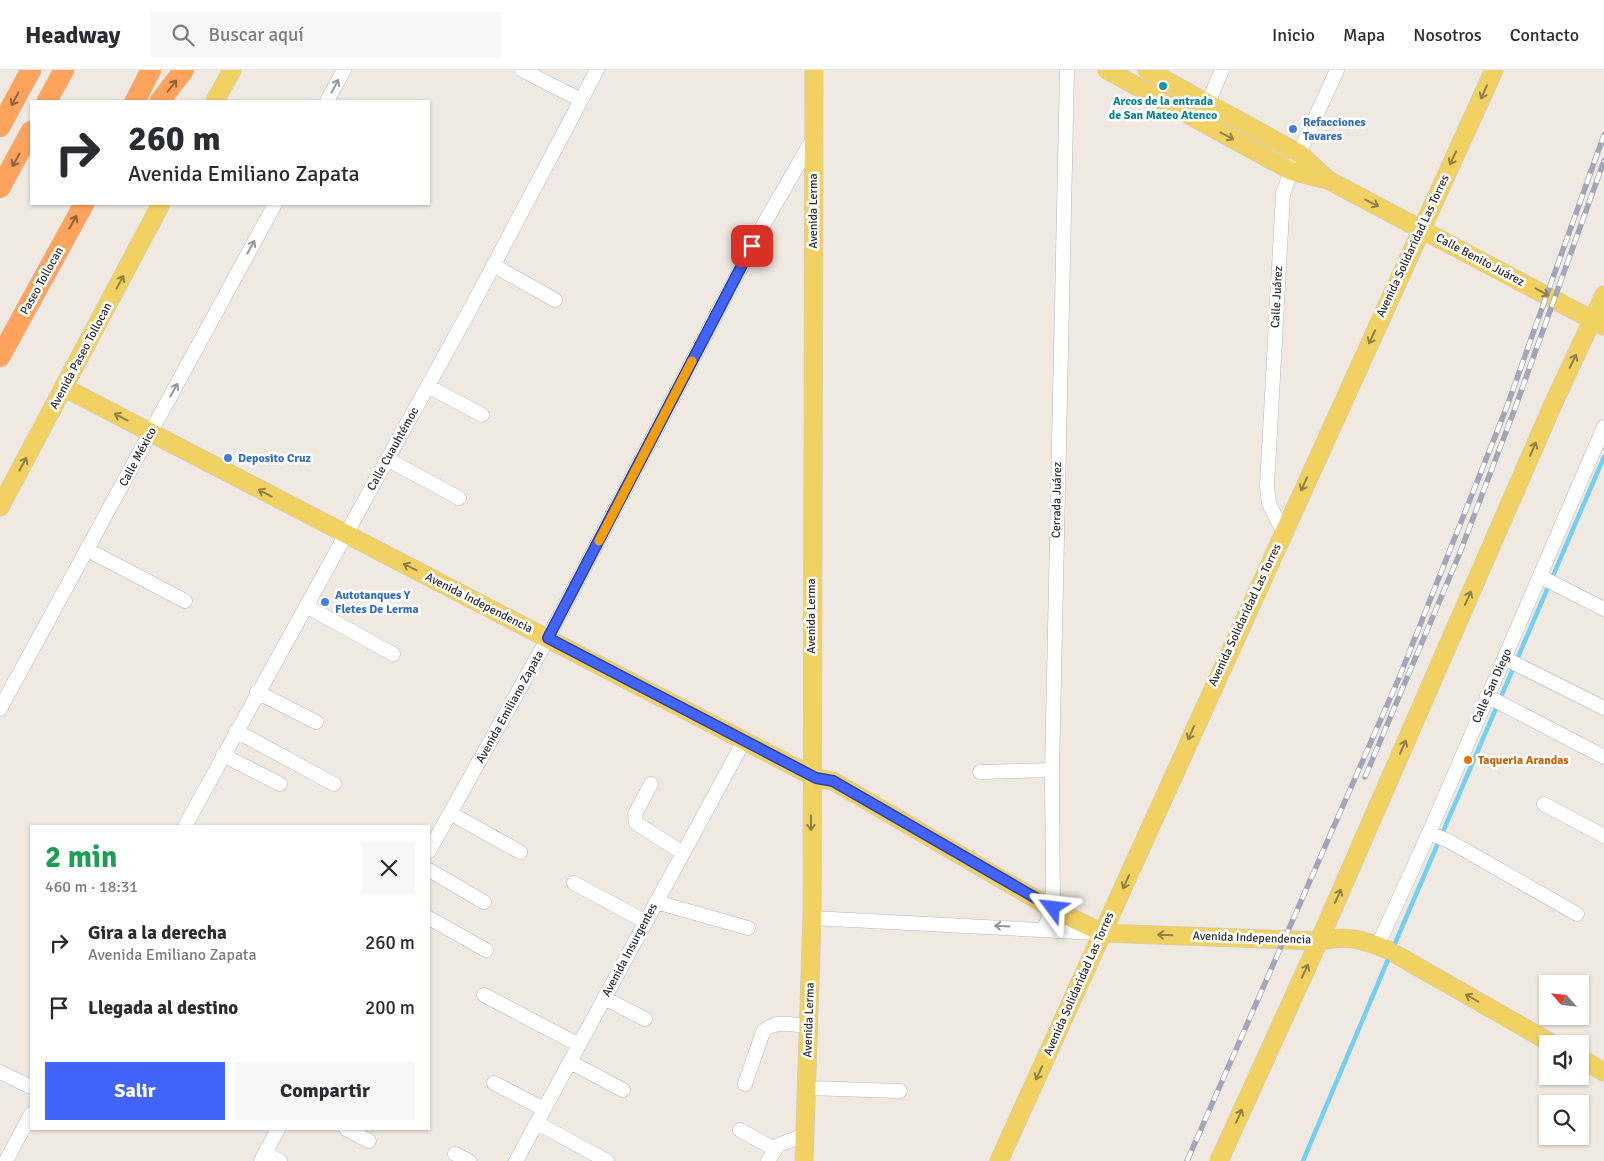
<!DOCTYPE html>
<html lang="es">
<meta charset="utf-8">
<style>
body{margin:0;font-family:Signika,sans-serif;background:#f7f7f7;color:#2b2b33;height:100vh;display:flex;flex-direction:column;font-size:19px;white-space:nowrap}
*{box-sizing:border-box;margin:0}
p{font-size:16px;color:#7c7c81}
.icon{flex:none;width:28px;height:28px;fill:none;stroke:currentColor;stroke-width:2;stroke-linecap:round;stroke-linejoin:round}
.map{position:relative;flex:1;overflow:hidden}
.sheet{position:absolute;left:30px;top:755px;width:400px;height:305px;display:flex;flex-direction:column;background:#fff;border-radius:0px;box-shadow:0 1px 4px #0004}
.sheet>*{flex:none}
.guide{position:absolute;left:30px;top:30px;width:400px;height:105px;border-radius:0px;box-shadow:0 1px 4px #0004;background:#fff;color:#2b2b33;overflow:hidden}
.needle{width:32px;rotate:297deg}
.buttons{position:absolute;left:1539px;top:905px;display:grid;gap:10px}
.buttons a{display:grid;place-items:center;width:50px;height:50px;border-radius:0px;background:#fff;box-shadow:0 1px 4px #0004;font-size:25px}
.pin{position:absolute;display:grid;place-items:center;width:42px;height:42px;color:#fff;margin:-21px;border-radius:10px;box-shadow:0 2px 8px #0006}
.me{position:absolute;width:55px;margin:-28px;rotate:300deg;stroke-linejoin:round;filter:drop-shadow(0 0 4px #0008)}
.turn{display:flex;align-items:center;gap:18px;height:105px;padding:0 15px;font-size:22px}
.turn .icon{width:65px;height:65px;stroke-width:2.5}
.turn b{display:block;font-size:35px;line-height:42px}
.round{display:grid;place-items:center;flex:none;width:52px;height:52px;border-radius:0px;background:#f7f7f7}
.head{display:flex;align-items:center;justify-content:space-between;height:85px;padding:0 15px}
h1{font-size:30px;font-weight:700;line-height:38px;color:#1e9e55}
.action{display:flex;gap:10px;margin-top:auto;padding:10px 15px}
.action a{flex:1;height:58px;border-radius:0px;background:#4264fb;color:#fff;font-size:20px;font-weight:700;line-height:58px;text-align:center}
.action a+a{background:#f7f7f7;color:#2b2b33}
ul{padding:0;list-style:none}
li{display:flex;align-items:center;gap:15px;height:65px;padding:0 15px}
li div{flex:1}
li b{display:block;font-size:19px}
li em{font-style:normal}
header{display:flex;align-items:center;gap:30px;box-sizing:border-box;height:70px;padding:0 25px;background:#fff;border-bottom:1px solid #e1e1e2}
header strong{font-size:24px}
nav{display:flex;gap:28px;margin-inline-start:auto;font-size:18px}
.search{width:350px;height:45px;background:#f7f7f7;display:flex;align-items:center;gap:12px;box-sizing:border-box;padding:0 18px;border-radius:0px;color:#7c7c81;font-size:19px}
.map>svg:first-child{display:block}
</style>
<header>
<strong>Headway</strong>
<div class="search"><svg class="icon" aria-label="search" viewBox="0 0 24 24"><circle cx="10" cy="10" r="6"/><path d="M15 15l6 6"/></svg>Buscar aquí</div>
<nav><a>Inicio</a><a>Mapa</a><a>Nosotros</a><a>Contacto</a></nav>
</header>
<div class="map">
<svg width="1604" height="1091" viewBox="0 0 1604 1091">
<rect width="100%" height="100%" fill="#efe9e1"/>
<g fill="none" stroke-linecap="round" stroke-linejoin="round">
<path stroke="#75cff0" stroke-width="4.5" d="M1393 878 1604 387
M1303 1091 1390 885"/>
<defs>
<path id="minor" d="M522 0 581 30
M327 31 344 0
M1208 33 1222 0
M493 195 555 230
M428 316 482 345
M387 389 459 428
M1283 461 1269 434 1267 416 1283 124 1291 101 1337 0
M88 480 185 531
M1541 507 1604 539
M306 536 393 584
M1504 588 1604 638
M257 622 316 652
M1487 626 1604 687
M0 639 275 134
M236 661 334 714
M223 685 280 714
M980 702 1052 700
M651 714 635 744 636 753 683 783
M1544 734 1604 766
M450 743 520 782
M185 756 473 234 597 0
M1429 763 1449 771 1577 844
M429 781 548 568 761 159 814 67
M429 800 484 832
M574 813 646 852
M656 832 748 858
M429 848 486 880
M812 848 1097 863
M1044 858 1053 839 1052 700 1067 0
M1378 875 1429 763 1604 357
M484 925 579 975
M604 928 645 949
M570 992 623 1020
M0 1002 31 1017
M494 1013 544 1039
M745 1014 763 962C775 949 792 955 808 956
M807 1018 900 1021
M537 1053 607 1091
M346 1059 369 1071
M740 1060 775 1079
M265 1083 280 1091
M455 1084 469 1091
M6 1091 31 1044
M261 1091 278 1059
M516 1091 745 669
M768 1091 778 1075 805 1065"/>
<path id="major" d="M1107 0 1291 101 1328 110 1604 256
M1147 0 1300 84 1326 108
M215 31 232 0
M65 318 816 708 833 711 1053 839 1103 863 1319 871C1346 865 1362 869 1388 880
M0 437 161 134
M1397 885 1553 974
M1580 988 1604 1002
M804 1091 812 848 814 0
M999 1091 1494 0
M1219 1091 1319 871 1554 332 1604 225"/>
<path id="highway" d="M47 31 64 0
M135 31 151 0
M160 31 184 0
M0 57 31 0
M0 118 31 61
M0 287 84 134"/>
</defs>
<use href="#minor" stroke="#b4b7c1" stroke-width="15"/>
<use href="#major" stroke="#c9c9c9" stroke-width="19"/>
<use href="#highway" stroke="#c9c9c9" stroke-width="21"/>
<use href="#minor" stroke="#fff" stroke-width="14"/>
<use href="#major" stroke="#f2d163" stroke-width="18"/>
<use href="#highway" stroke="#ffa35c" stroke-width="20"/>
<defs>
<path id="rail" d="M1365 707 1459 485 1514 341 1604 91
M1187 1091 1399 608 1506 339 1604 65"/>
</defs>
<use href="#rail" stroke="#a3a6b8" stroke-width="5.5"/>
<use href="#rail" stroke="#fff" stroke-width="4" stroke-dasharray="11" stroke-linecap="butt"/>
</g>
<defs><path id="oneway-shaft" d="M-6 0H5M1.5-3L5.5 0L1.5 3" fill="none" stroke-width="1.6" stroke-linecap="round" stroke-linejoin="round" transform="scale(1.25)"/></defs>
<g stroke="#8c6343">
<use href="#oneway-shaft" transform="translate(172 16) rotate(-53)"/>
<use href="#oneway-shaft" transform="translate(15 29) rotate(118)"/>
<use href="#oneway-shaft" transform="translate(16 90) rotate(119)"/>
<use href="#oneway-shaft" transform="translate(73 152) rotate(-61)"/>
</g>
<g stroke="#969696">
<use href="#oneway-shaft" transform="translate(335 16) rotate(-62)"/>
<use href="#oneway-shaft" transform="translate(251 177) rotate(-61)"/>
<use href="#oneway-shaft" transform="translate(174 320) rotate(-61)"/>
<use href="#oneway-shaft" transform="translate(1002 856) rotate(-177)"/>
</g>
<g stroke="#908048">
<use href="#oneway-shaft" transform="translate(1484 22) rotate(114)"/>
<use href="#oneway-shaft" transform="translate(1227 66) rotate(28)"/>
<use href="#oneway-shaft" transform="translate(1453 88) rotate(115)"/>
<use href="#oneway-shaft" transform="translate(1372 133) rotate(27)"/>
<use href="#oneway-shaft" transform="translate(120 212) rotate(-62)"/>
<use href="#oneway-shaft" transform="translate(1542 222) rotate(28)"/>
<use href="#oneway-shaft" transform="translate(1372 267) rotate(115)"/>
<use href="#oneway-shaft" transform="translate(1573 291) rotate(-64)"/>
<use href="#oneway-shaft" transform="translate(121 347) rotate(-152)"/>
<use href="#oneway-shaft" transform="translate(1533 379) rotate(-66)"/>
<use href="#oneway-shaft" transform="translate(23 394) rotate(-61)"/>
<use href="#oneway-shaft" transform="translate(1304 414) rotate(115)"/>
<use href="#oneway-shaft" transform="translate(265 423) rotate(-152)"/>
<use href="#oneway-shaft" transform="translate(410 497) rotate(-153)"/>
<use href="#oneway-shaft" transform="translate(1468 528) rotate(-66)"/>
<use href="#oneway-shaft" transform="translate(1191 663) rotate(114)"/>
<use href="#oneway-shaft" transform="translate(1403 677) rotate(-66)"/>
<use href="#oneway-shaft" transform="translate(811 753) rotate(90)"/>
<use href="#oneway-shaft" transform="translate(1126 812) rotate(114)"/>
<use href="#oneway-shaft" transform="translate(1338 826) rotate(-66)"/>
<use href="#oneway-shaft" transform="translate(1165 865) rotate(-178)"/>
<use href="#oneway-shaft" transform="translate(1305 901) rotate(-64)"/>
<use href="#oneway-shaft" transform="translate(1472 928) rotate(-150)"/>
<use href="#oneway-shaft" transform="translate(1039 1003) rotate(115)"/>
<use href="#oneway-shaft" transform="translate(1239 1046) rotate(-66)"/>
</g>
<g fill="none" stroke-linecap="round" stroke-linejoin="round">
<defs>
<path id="route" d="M752 176 548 568 816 708 833 711 1053 838"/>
</defs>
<use href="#route" stroke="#2b41a3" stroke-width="12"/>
<use href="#route" stroke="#4264fb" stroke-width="9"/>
<path stroke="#f59e0b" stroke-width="9" d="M599 471 692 291"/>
</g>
<circle fill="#0f9aa8" stroke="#fff" stroke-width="2" cx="1163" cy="16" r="5"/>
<g fill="#3f7fe0" stroke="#fff" stroke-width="2">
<circle cx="1293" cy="59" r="5"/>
<circle cx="228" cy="388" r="5"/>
<circle cx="325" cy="532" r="5"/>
</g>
<circle fill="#e8710a" stroke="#fff" stroke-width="2" cx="1468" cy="690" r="5"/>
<g text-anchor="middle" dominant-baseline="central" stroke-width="5" stroke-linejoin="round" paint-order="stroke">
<g font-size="12" font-weight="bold" fill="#0d838f" stroke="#fff">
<text x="1163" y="31">Arcos de la entrada<tspan x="1163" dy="14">de San Mateo Atenco</tspan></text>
</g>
<g font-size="12" font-weight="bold" fill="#366cbe" stroke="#fff" text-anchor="start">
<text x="1303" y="52">Refacciones<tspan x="1303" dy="14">Tavares</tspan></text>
<text x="238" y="388">Deposito Cruz</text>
<text x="335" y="525">Autotanques Y<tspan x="335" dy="14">Fletes De Lerma</tspan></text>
</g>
<g font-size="12" fill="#2e2e2e" stroke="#fff">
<text transform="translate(813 141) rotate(-90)">Avenida Lerma</text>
<text transform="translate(1413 176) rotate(-65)">Avenida Solidaridad Las Torres</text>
<text transform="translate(1480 190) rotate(28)">Calle Benito Juárez</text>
<text transform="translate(42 211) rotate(-61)">Paseo Tollocan</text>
<text transform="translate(1277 227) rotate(-87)">Calle Juárez</text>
<text transform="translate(81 286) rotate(-62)">Avenida Paseo Tollocan</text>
<text transform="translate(393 379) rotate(-61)">Calle Cuauhtémoc</text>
<text transform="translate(138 387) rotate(-62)">Calle México</text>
<text transform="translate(1057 430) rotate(-89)">Cerrada Juárez</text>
<text transform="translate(479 533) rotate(27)">Avenida Independencia</text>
<text transform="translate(1245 545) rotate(-65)">Avenida Solidaridad Las Torres</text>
<text transform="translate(811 546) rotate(-90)">Avenida Lerma</text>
<text transform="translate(1492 616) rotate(-66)">Calle San Diego</text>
<text transform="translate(510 637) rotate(-61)">Avenida Emiliano Zapata</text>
<text transform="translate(1252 868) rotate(2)">Avenida Independencia</text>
<text transform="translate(630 880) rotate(-62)">Avenida Insurgentes</text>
<text transform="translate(1079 914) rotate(-66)">Avenida Solidaridad Las Torres</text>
<text transform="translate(809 950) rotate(-88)">Avenida Lerma</text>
</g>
<g font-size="12" font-weight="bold" fill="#c56008" stroke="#fff" text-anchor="start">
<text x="1478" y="690">Taqueria Arandas</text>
</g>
</g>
</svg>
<div class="buttons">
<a><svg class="needle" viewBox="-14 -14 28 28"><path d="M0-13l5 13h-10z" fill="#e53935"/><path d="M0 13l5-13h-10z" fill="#7c7c81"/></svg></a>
<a><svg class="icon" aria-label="sound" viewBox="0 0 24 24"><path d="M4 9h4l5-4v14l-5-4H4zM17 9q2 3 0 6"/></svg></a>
<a><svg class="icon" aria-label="search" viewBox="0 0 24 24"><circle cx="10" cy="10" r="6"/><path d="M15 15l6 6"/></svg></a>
</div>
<div class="pin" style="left:752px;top:176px;background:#d93025"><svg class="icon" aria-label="arrive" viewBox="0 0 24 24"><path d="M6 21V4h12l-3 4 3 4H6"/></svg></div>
<svg class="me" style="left:1053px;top:838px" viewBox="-20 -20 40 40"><path d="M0-17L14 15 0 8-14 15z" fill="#4264fb" stroke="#fff" stroke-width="4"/></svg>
<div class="guide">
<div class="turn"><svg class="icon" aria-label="right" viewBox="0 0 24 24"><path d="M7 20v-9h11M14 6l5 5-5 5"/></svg><div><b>260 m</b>Avenida Emiliano Zapata</div></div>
</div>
<section class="sheet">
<div class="head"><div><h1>2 min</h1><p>460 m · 18:31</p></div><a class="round"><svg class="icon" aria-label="close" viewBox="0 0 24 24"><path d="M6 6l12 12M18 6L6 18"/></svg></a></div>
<ul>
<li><svg class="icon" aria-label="right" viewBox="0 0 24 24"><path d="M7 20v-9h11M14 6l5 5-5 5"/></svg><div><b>Gira a la derecha</b><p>Avenida Emiliano Zapata</p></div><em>260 m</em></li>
<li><svg class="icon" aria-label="arrive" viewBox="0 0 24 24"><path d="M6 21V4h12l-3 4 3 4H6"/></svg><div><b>Llegada al destino</b></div><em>200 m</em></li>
</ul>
<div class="action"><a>Salir</a><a>Compartir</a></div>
</section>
</div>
